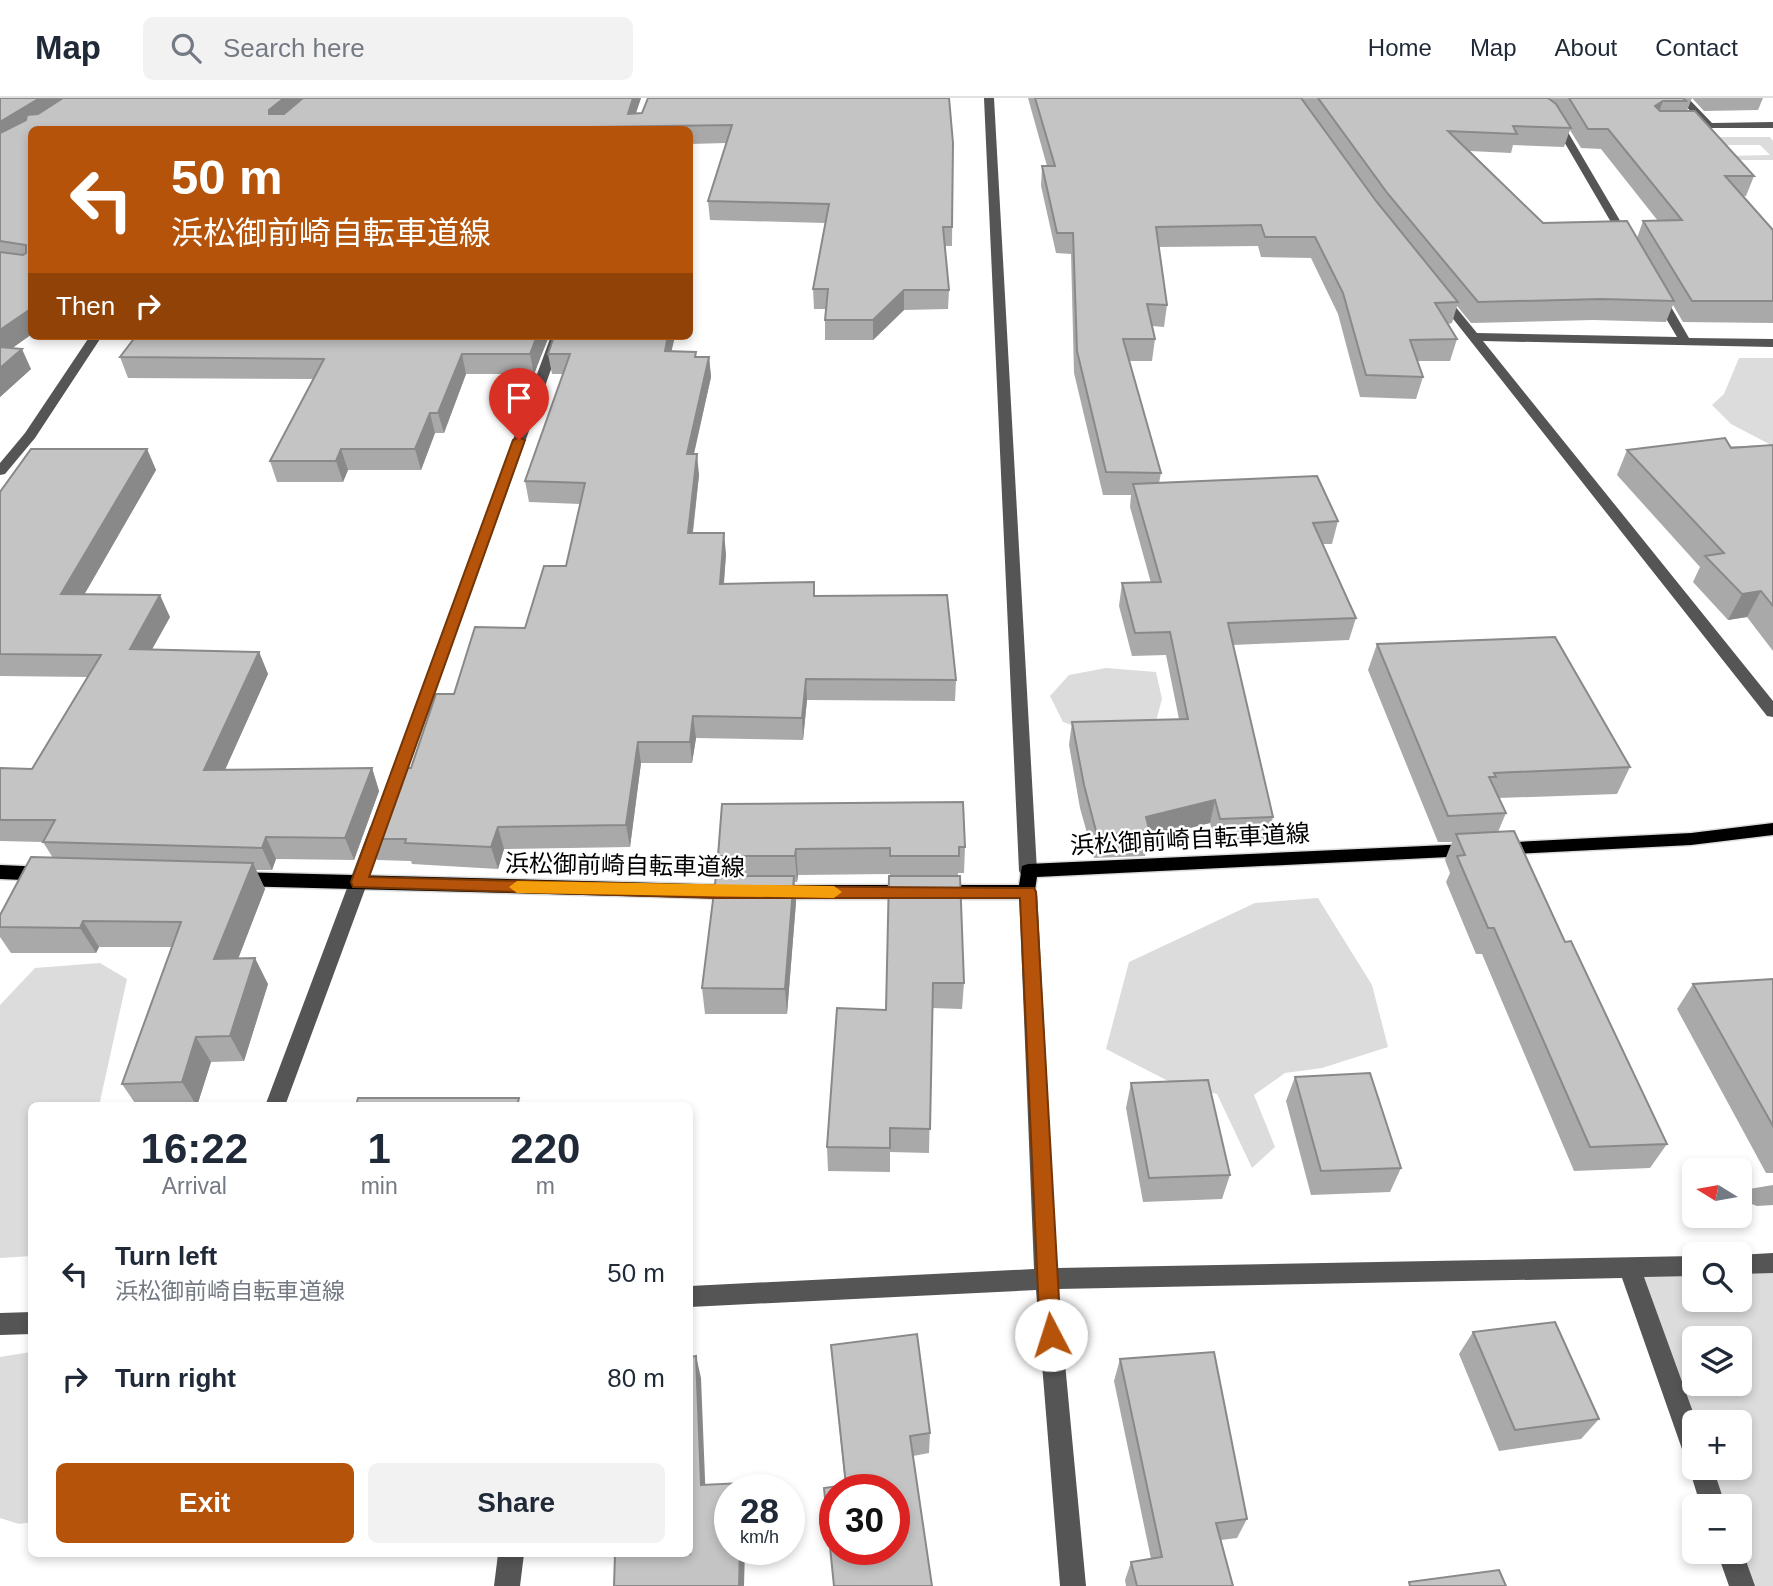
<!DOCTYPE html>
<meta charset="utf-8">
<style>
body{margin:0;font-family:Helvetica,"Noto Sans JP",sans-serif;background:#f2f2f3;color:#1f2937;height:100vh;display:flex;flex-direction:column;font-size:26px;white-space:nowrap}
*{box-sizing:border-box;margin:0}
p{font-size:23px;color:#747a83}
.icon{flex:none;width:38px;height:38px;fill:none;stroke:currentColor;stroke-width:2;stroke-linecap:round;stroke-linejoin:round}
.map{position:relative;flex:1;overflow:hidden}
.side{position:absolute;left:28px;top:1004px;width:665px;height:455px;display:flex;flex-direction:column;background:#fff;border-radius:10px;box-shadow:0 4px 10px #0003}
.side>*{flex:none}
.guide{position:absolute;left:28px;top:28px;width:665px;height:214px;border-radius:10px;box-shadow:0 4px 10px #0003;background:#b45309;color:#fff;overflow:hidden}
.needle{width:46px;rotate:281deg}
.controls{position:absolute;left:1682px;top:1060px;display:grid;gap:14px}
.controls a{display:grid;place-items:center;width:70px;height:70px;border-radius:10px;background:#fff;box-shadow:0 4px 10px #0003;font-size:35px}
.speed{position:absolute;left:714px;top:1376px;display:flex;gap:14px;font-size:35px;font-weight:700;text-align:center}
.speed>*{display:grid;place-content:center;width:91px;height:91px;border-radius:50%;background:#fff;box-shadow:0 4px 10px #0003;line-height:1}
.speed small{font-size:18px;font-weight:400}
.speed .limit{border:10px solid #d22;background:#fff;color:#111}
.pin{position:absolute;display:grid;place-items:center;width:60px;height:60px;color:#fff;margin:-72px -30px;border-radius:50% 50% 50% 0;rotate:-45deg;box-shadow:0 0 7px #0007}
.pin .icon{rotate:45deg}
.me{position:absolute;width:77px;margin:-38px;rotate:355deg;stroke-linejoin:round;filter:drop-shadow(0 0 5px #0008)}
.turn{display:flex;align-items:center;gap:24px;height:147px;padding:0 28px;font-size:32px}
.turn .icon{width:91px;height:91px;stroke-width:2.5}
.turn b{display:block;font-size:49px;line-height:60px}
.then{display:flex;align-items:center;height:66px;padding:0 28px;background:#0003;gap:14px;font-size:26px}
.eta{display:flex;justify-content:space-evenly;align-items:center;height:119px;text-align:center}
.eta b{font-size:42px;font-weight:700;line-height:49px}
.button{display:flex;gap:14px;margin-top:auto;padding:14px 28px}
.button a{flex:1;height:80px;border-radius:10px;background:#b45309;color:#fff;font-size:28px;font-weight:700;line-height:80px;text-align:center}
.button a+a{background:#f2f2f3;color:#1f2937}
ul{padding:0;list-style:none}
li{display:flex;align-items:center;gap:21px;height:105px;padding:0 28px}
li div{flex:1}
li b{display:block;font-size:26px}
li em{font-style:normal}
header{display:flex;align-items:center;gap:42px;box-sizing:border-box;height:98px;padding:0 35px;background:#fff;border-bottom:2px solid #e0e1e3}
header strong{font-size:33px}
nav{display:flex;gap:38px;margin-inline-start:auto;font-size:24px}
.search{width:490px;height:63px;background:#f2f2f3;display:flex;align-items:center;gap:18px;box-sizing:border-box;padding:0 24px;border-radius:10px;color:#747a83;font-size:26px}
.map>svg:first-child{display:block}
</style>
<header>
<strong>Map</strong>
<div class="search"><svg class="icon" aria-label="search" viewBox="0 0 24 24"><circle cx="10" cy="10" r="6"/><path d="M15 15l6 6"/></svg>Search here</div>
<nav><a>Home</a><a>Map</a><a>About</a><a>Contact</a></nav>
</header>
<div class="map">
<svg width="1773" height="1488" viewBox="0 0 1773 1488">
<rect width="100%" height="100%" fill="#fff"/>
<path fill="#dcdcdc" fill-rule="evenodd" d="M1687 39H1770L1773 43V62H1706ZM1720 47H1760L1770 57 1728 58Z
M1739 260H1773V348L1731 326 1712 307 1724 296Z
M1106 570 1156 574 1162 601 1156 623 1092 634 1063 624 1050 598 1069 577Z
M1318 800 1372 887 1388 949 1322 970 1285 975 1254 997 1275 1049 1252 1070 1217 996 1172 985 1106 951 1129 864 1255 805Z
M100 865 127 881 99 1008H32L31 1158 0 1160V907L35 870Z
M1694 1170V1202H1740V1170H1773V1488H1749L1740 1454V1409H1719L1705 1370H1740V1325H1694L1630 1171ZM1694 1241H1740V1286H1694Z
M31 1254V1424L19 1426 0 1420V1259Z"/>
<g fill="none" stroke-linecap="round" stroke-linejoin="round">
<path fill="#a3a3a3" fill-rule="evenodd" d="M1773 1087V1107L1757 1108 1749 1105 1746 1098 1749 1091Z"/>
<defs>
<path id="major" d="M1773 725V737L1691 747 1497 757 1491 756 1488 751 1491 746 1497 745 1691 735Z
M1469 746 1475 747 1478 752 1475 757 1469 758 1037 779 1034 799 1028 801H938L932 799 929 794 932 789 938 787H1019L1022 768 1028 766Z
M0 767 46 769 52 771 55 776 52 781 46 783 0 781Z
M238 774 735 787 741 789 744 794 741 799 735 801 238 788 232 786 229 781 232 776Z
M773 787H910L916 789 919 794 916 799 910 801H773L767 799 764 794 767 789Z"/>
</defs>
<use href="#major" stroke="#dbdbdb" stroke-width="3"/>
<path fill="#555" fill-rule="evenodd" d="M984 0H994L1037 773 1034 778H1022L1019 773Z
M1518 0H1529L1559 19 1632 143 1631 145 1622 143 1552 23Z
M1678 0H1688L1712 25 1773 24V30H1681L1679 28 1684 25H1702Z
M1657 192 1663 195 1689 240 1773 241V249L1483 243 1773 603V619L1767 618 1435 198 1445 196 1477 235 1677 239 1651 195Z
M90 238H102L35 340 5 376 0 377V365L25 335Z
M551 238H563L400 693 392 699 386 697 384 693Z
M379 723 385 725 388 729 285 1008H265L370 729 373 725Z
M1028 787 1034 789 1037 794 1057 1170 1694 1158V1178L1644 1179 1697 1325H1694V1370H1713L1726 1409H1701L1689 1370 1692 1362 1685 1360 1682 1351 1622 1180 1058 1191 1086 1488H1060L1036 1192 690 1209V1188L1034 1171 1019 794 1022 789Z
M1773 1155V1175L1740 1176V1157H1737Z
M32 1214V1236L0 1237V1215Z
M1740 1446 1755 1488H1729L1717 1454H1740Z
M498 1456H524L520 1488H494Z"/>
<use href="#major" fill="#000" fill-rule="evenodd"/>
</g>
<path fill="#a9a9a9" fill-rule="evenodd" d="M0 0H641L636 15 953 45 952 148H944L949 192 948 211 904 212 873 242H825V222L826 211H814L813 191 825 125 710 122 708 103 726 45 690 46V32H32V236L12 250 31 271 0 299Z
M1028 0H1692L1687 13 1754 78 1746 98H1743L1773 132V225L1683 224 1673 207 1666 224 1593 222 1471 225 1457 208 1452 225 1448 226 1457 241 1450 263H1417L1423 279 1416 301 1360 299 1338 216 1311 160 1261 159 1258 148 1159 149 1167 207 1164 229 1152 228 1155 241 1152 263H1129L1161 375 1159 385 1338 423 1332 446H1323L1356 520 1349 542 1233 547 1273 719 1267 742 1215 744 1210 725 1149 740 1145 758 1094 760 1080 710 1069 647 1072 624 1179 621 1166 557 1132 558 1119 508 1122 485H1151L1130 409 1131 397H1103L1074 275 1071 156 1056 155 1041 88 1042 68H1047ZM1570 32 1581 50 1601 51 1658 123H1643L1637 140 1543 125 1470 53 1511 55 1513 47 1564 49Z
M1692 0H1763L1758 12 1704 13Z
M136 238H549L534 276H466L444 335H435L421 372H348L343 384H277L270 363 313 281 128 280 120 259Z
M555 238H675L671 253 696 254V259H709L711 279 694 356 699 377 693 435 726 456 724 486 814 498 956 582 955 603 807 602 803 642 696 640 692 665H641L630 749 504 751 498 771 412 766 411 763 377 762 368 741 454 596 525 530 566 468 580 406 529 404 525 383 563 276H552L548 256Z
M1773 347V553L1747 519 1728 522 1693 484 1700 469 1617 377 1627 352Z
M147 351 156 372 84 496 170 519 152 551 259 554 268 576 225 672 372 670 379 693 354 762 276 761 272 772H256L265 791 238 861 268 886 244 963 211 964 197 1008H137L122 986 172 849H99L96 855H11L0 839V817L53 760 43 744 0 743V670L32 671 88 579 0 578V394Z
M1377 546 1630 669 1617 696 1499 700 1506 715 1498 734 1565 844 1667 1046 1650 1070 1574 1073 1482 856H1476L1446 784 1450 775 1445 762 1452 744H1438L1368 572Z
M722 706 965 749 964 775H958V778L964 885 962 911 932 910 929 1055 890 1054V1074L828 1073 827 1049 886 912 890 776 798 777 797 784H794L796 804 787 916H705L702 890 720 778 718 758Z
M1773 881V1075H1766L1677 911 1693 886Z
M1295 979 1401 1070 1390 1094 1311 1097 1286 1003Z
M1131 985 1230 1077 1222 1101 1143 1104 1126 1010Z
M1473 1234 1599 1321 1581 1341 1499 1353 1459 1256Z
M831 1247 930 1335 929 1355 913 1358 845 1387Z
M1120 1261 1247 1421 1237 1440 1221 1442 1233 1488H1126L1125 1482 1131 1464 1151 1461 1114 1283Z"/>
<path fill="#898989" d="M40 0H77L0 46V24Z
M284 0H310L274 32 269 16V12Z
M633 0H641L631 29 628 16Z
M1663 3 1656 22 1655 8Z
M691 131 693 150 690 168V140Z
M904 192V212L873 242V222Z
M32 210V236L0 259V232Z
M537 238H549L534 276 530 256Z
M668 238H675L667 273 665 253Z
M22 251 31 271 0 299V270Z
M462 256 466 276 444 335 438 315Z
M709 259 711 279 689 377 687 356Z
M430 315 435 335 421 372 415 351Z
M147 351 156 372 72 518 61 496Z
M341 351 348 372 343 384 336 363Z
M697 356 699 377 690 456 688 435Z
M724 435 726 456 722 507 720 486Z
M1761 493 1747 519 1728 522 1742 496Z
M160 497 170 519 140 573 130 551Z
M259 554 268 576 215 694 204 672Z
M806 581 807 602 803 642 802 620Z
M693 618 696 640 692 665 690 644Z
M638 644 641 665 630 749 626 727Z
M372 670 379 693 354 762 345 740Z
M1215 702 1210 725 1149 740 1150 735 1146 719Z
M498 729 504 751 498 771 491 749Z
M266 739 276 761 272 772 262 750Z
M796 751 798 777 797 784 795 758Z
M253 765 265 791 228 887 214 861Z
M794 778 796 804 787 916 785 891Z
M83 823 99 849 96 855 80 830Z
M255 860 268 886 244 963 230 938Z
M196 939 211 964 197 1008 182 984Z
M696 1258 701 1280 706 1406 701 1387Z
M740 1451H745L744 1488H739Z"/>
<path fill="#c4c4c4" stroke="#898989" stroke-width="2" fill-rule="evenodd" d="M0 0H40L0 24Z
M63 0H284L269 12V16H284L303 0H633L628 16 642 15 648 0H949L953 45 952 129H943L949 192H904L873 222H825L828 191H813L829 106 708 103 732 27 591 29 590 32H32V210L0 232V154L23 157 26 155V147L0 143V35L26 22 27 17 38 16Z
M1035 0H1301L1376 103 1458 204 1435 205 1457 241 1410 242 1423 279 1366 277 1343 195 1315 139H1265L1261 127 1156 129 1167 207 1147 206 1155 241H1123L1161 375 1106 374 1077 253 1073 135H1057L1042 68H1055Z
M1318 0H1548L1556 6 1571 30 1513 28 1517 36 1448 33 1543 125 1627 123 1674 203 1601 201 1478 204 1388 96Z
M1569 0H1683L1686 3H1663L1655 8 1660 13H1695L1754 78H1725L1773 132V203H1692L1643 123 1682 122 1608 31H1588Z
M136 238H537L530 256H462L438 315H430L415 351H341L336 363H270L324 261 120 259Z
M554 238H668L665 253 696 254 695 259H709L687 356H697L688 435H724L720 486 814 484V498L947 497 956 582 806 581 802 620 693 618 690 644H638L626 727 498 729 491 749 405 745 406 741H368L395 670H411L436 596H454L475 529 525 530 544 468H566L585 385 525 383 570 256H548Z
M0 249 22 251 0 270Z
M1725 340 1731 350 1773 347V508L1761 493 1742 496 1705 458 1724 455 1627 352Z
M31 351H147L61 496 160 497 130 551 259 554 204 672 372 670 345 740 266 739 262 750 43 744 55 722H0V670L32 671 101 557 0 556V394Z
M1317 378 1338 423 1313 425 1356 520 1228 525 1273 719 1220 721 1215 702 1146 719 1150 735 1097 737 1084 687 1072 624 1188 621 1170 534 1135 535 1122 485 1161 484 1133 386Z
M1555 539 1630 669 1494 675 1496 679H1489L1506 715 1448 718 1377 546Z
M963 704 965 749H959V758H890V750L796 751 795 758H718L722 706Z
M1514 733 1565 844 1571 843 1667 1046 1590 1049 1494 830H1488L1457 758 1465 757 1456 736Z
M31 759 253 765 214 861 255 860 230 938 196 939 182 984 122 986 181 824 83 823 80 830 0 829V817Z
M716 778H794L785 891 702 890Z
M889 778H960L964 885H933L930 1031 890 1030V1050L827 1049 837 910 886 912Z
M1773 881V1028L1693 886Z
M1370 975 1401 1070 1321 1073 1295 979Z
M1208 982 1230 1077 1149 1080 1131 985Z
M358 1000H519L517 1008H356Z
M1555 1224 1599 1321 1515 1332 1473 1234Z
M917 1236 930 1335 910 1338 932 1488H834L824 1390 846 1387 831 1247ZM835 1391H894V1451H835Z
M1214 1254 1247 1421 1216 1425 1233 1488H1137L1131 1464 1162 1459 1120 1261Z
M696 1258 701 1387 743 1385V1391H730V1451H740L739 1488H614L615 1456H690V1259Z
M1499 1472 1506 1488H1410L1409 1484Z"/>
<path fill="#b45309" stroke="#753606" stroke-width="2" d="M519 339 525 342 369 779 717 788 1034 790 1036 794 1061 1237 1058 1244 1051 1247 1043 1244 1040 1237 1020 800H717L353 789 351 784 513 342Z"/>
<path fill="#f59e0b" d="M517 783 834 788 842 794 834 800 517 795 509 789Z"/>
<g text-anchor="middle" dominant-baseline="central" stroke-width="5" stroke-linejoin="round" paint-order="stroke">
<g font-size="24" fill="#000" stroke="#fff">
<text transform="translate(1190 741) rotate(-3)">浜松御前崎自転車道線</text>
<text transform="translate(625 767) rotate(1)">浜松御前崎自転車道線</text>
</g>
</g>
</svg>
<div class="controls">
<a><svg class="needle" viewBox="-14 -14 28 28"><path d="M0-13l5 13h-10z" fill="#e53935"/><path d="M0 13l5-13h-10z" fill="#747a83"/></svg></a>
<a><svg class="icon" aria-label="search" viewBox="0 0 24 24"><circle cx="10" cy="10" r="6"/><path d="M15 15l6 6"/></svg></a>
<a><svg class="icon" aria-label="layers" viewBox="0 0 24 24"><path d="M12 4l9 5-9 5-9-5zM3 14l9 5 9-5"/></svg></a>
<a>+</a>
<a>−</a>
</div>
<div class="speed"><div>28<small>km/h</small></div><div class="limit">30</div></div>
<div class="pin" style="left:519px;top:342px;background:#d93025"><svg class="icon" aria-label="arrive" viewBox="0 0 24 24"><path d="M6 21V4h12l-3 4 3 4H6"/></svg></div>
<svg class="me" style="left:1051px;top:1237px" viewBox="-20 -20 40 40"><circle r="19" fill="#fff"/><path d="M0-13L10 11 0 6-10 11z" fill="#b45309"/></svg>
<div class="guide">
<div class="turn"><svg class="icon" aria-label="left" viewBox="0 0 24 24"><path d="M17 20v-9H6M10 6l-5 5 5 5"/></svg><div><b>50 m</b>浜松御前崎自転車道線</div></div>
<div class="then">Then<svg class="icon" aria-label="right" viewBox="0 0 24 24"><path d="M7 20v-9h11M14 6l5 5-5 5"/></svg></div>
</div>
<section class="side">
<div class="eta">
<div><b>16:22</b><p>Arrival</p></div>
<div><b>1</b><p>min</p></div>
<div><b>220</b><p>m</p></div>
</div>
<ul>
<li><svg class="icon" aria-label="left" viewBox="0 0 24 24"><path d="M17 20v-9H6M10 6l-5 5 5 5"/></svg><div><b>Turn left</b><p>浜松御前崎自転車道線</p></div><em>50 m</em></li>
<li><svg class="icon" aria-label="right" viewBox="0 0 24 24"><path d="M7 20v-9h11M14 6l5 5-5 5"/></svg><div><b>Turn right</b></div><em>80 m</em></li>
</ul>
<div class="button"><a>Exit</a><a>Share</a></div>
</section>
</div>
